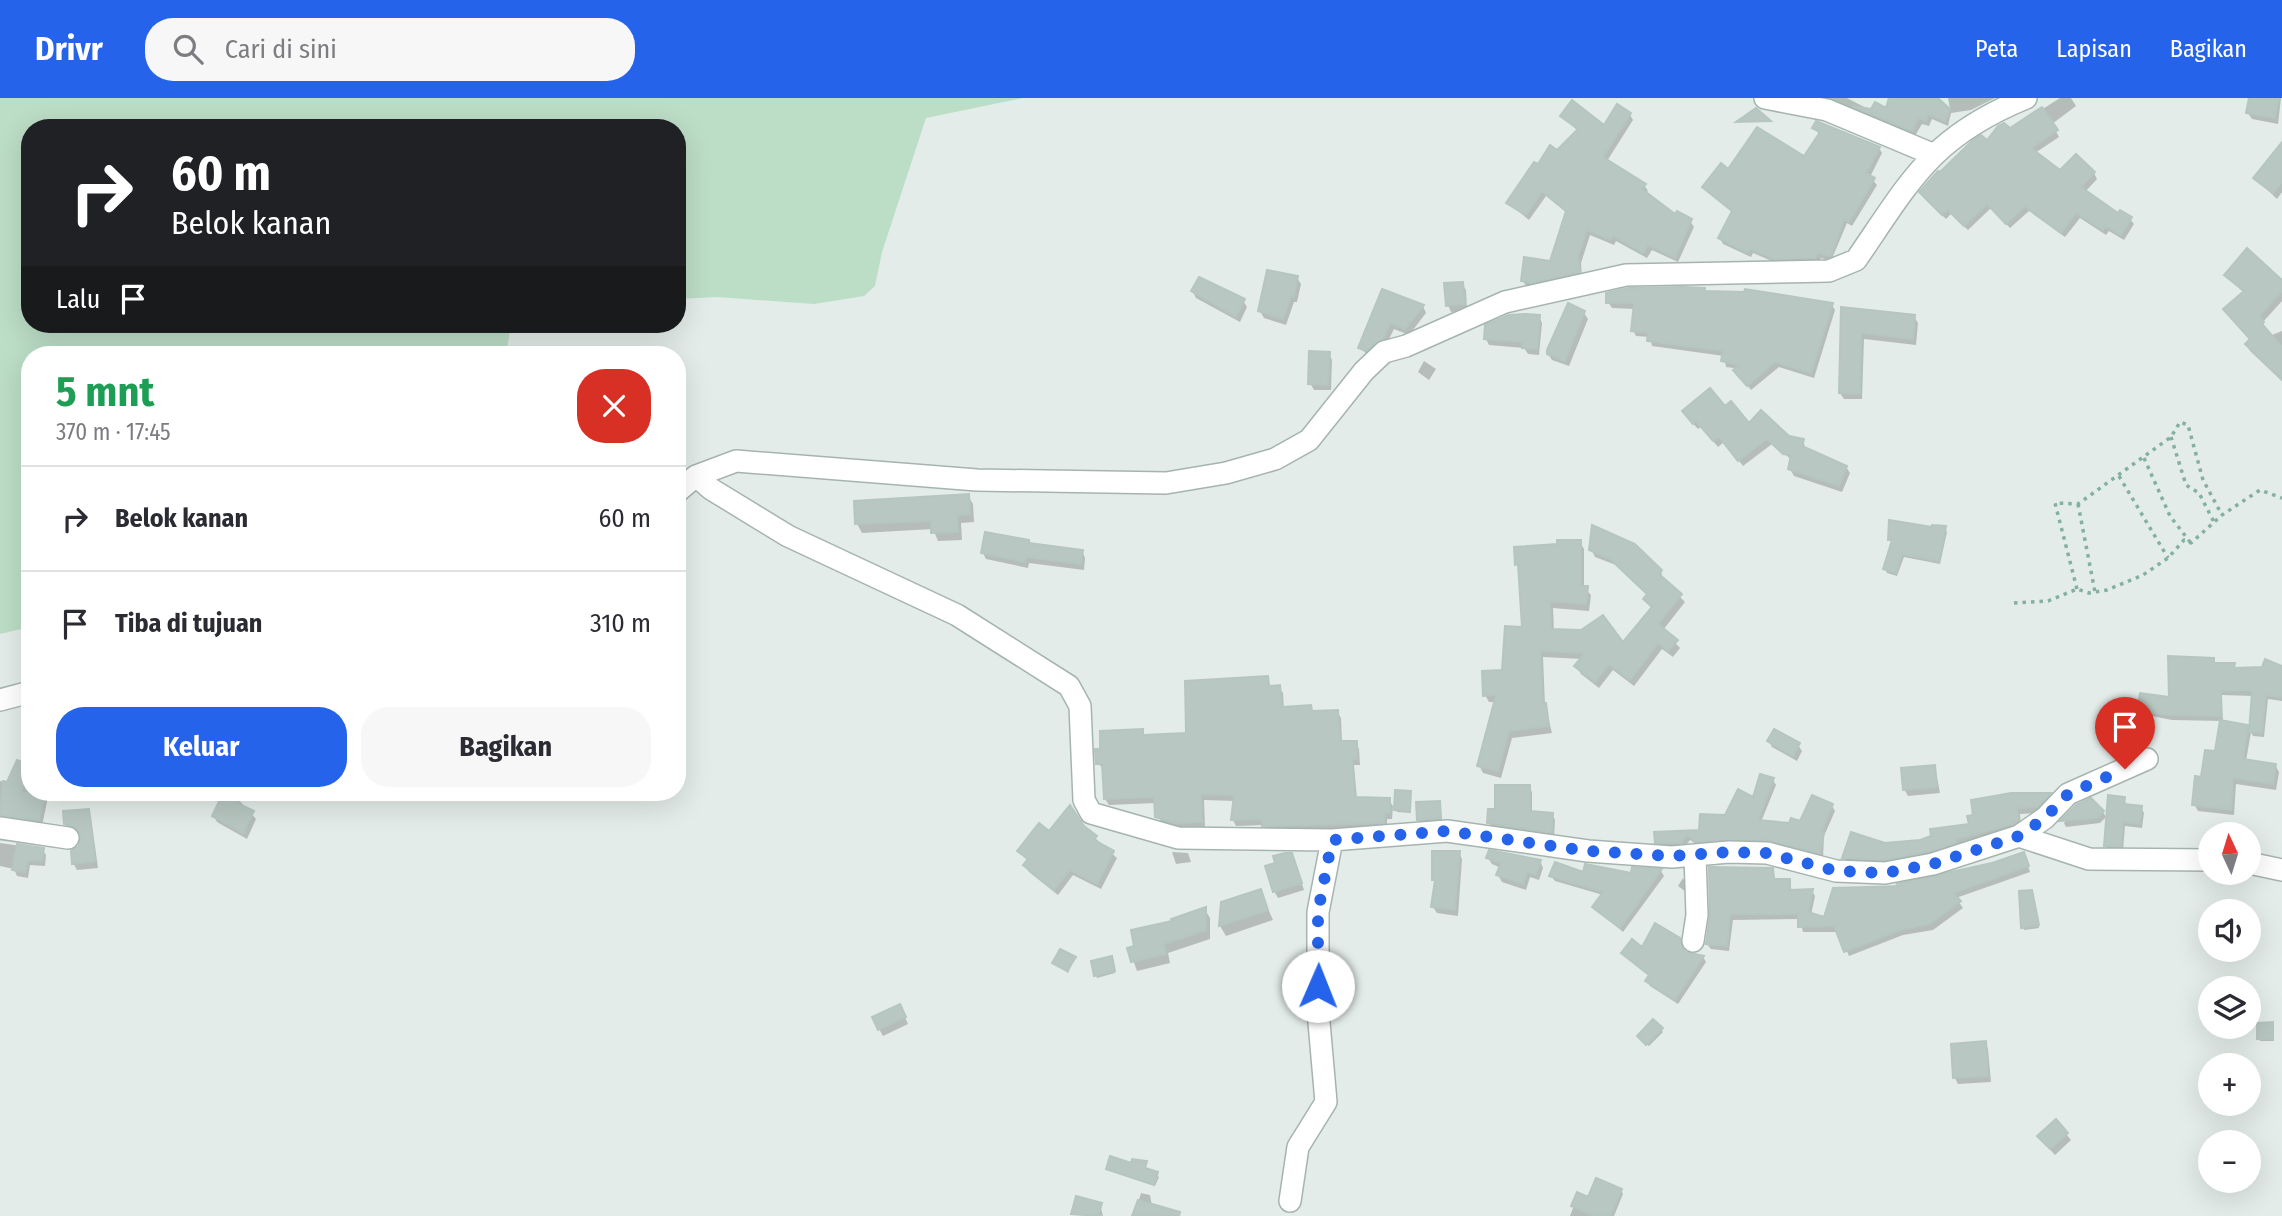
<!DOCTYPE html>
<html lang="id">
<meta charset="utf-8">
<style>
body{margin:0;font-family:"Fira Sans Condensed",sans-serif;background:#f7f7f7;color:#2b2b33;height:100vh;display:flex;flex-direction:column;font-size:26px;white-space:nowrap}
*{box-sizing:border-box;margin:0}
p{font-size:23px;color:#7c7c81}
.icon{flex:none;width:38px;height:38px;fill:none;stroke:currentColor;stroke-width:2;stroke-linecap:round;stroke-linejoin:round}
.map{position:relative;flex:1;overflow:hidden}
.side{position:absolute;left:21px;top:248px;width:665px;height:455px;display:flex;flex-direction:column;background:#fff;border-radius:28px;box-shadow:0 7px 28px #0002}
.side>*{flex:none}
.banner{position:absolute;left:21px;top:21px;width:665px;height:214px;border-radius:28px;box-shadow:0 7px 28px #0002;background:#202124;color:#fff;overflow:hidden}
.needle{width:46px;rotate:356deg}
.controls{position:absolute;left:2198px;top:724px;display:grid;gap:14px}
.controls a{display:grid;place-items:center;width:63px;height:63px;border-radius:50%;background:#fff;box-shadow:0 7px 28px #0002;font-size:35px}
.pin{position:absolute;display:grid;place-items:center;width:60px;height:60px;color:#fff;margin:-72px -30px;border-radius:50% 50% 50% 0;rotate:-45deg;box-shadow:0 0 7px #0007}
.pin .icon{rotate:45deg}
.me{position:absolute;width:77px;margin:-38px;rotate:1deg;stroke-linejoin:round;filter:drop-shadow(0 0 5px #0008)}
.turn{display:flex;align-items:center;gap:24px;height:147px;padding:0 35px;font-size:32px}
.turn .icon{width:91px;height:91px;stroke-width:2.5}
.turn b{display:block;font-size:49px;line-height:60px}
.then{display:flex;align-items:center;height:66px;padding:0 35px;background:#0003;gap:14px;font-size:26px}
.round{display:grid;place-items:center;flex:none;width:74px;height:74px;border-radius:28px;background:#f7f7f7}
.head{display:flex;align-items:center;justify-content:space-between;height:119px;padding:0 35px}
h1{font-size:42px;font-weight:700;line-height:52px;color:#1e9e55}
.button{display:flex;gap:14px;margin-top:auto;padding:14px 35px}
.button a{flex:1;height:80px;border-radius:28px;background:#2563eb;color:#fff;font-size:28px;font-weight:700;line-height:80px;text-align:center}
.button a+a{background:#f7f7f7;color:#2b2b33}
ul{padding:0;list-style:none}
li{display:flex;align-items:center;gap:21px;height:105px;padding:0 35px;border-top:2px solid #e1e1e2}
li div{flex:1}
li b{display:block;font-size:26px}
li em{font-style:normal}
header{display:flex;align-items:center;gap:42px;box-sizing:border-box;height:98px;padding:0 35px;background:#2563eb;color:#fff}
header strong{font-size:33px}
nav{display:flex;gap:38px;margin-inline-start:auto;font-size:24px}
.search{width:490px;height:63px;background:#f7f7f7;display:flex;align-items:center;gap:18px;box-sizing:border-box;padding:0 24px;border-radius:28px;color:#7c7c81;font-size:26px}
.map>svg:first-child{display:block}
</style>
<header>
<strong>Drivr</strong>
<div class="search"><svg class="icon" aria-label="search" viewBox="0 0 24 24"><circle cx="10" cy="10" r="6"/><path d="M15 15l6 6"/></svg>Cari di sini</div>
<nav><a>Peta</a><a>Lapisan</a><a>Bagikan</a></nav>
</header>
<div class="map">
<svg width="2282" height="1118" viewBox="0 0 2282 1118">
<rect width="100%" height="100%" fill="#e3ece8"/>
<path fill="#bcddc6" d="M0 0H1023L926 20 882 154 875 188 864 198 814 206 717 199 677 201V30H30V226H511L506 257H30V529L0 536Z"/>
<path fill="#0003" fill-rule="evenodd" d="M1817 0H1847L1872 13H1887L1891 0H1913L1950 11 1948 0H1995L1971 12 1951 15 1948 28 1932 21 1929 28 1922 26 1915 38Z
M2060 0H2071L2076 8 2052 26 2059 39 2035 55 2060 74 2094 75 2097 81 2085 94 2118 118 2130 121 2134 126 2124 142 2109 133 2106 137 2080 120 2065 139 2029 113 2010 130 1991 110 1968 132 1951 116 1946 121 1924 100 1921 95 1940 76Z
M2251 0H2281L2278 26 2252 21 2248 15Z
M1630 17 1633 22 1607 63 1644 87 1648 93 1645 96 1675 119 1690 123 1694 129 1678 164 1652 152 1647 160 1616 143 1614 147 1590 137 1581 165 1582 180 1536 190 1526 188 1523 183 1551 164 1567 115 1546 98 1529 122 1508 105 1538 69 1578 33 1562 18 1604 29Z
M1814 30 1879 50 1882 55 1870 79 1877 87 1852 128 1847 125 1831 163 1821 160 1818 165 1779 166 1753 155 1751 159 1723 146 1720 140 1733 115 1704 89 1728 73 1804 60 1820 37Z
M2282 56V94L2277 101 2255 80Z
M2226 177 2282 184V203L2262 225 2272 237 2282 233V283L2250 253 2247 246 2251 243 2229 217 2244 195Z
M1297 180 1301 186 1297 204H1294L1286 227 1264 220 1260 213Z
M1462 186 1466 192 1467 213 1451 214 1448 207Z
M1684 191 1832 207 1835 212 1814 280 1779 269 1751 292 1734 270 1726 269 1724 258 1652 248 1650 239 1636 238 1633 232 1635 211 1612 210 1608 204Z
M1383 193 1423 208 1426 215 1409 237 1394 231 1386 247 1370 259 1360 250Z
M1193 194 1243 203 1247 209 1240 224 1196 200Z
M1843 211 1914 219 1918 225 1916 247 1864 241 1862 301H1844L1840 295Z
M1584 215 1588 221 1569 268 1552 262 1548 256Z
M1539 219 1542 225 1539 257 1528 256 1524 250 1489 247 1486 241Z
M1329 256 1332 262 1331 292H1314L1310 285Z
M1424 263 1436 271 1429 282 1418 274Z
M1725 310 1749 328 1803 342 1806 352 1846 369 1850 375 1842 394 1794 378 1790 371 1792 362 1772 346 1743 368 1724 344 1718 349 1701 329 1698 331 1688 320Z
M968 398 973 406 974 424 961 425 962 442 938 443 933 431 862 435 857 426 856 405Z
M1945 430 1947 434 1940 466 1904 459 1897 478 1887 475 1885 471 1893 446 1890 441Z
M1580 444 1584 451V490L1591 497 1589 513 1553 510 1554 533 1623 547 1652 511 1645 501 1648 498 1616 467 1595 459 1591 451 1661 473 1663 482 1685 504 1663 532 1680 550 1673 559 1662 551 1634 588 1613 572 1599 590 1581 576 1577 569 1582 561 1543 559 1545 607 1552 635 1512 640 1501 680 1483 675 1479 667 1496 604H1489L1485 597 1504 574 1524 531 1521 472 1517 466Z
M1030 447 1082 453 1085 460 1084 472 1029 465 1028 470 986 461 983 455Z
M2213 562 2215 567H2234L2236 572 2282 570V603L2268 601 2264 639 2253 638 2251 634 2246 663 2275 667 2279 674 2276 692 2236 686 2234 717 2198 713 2194 706 2202 681 2217 655 2222 623 2172 622 2142 616 2139 611 2170 601ZM2222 597 2253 598 2250 634 2247 628 2223 625Z
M1267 580 1271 590 1279 589 1283 595 1284 611 1311 609 1314 615 1337 614 1341 620 1342 645H1356L1359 651 1360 667H1354L1357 701 1389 702 1393 708 1392 721H1387V730L1268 734 1264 727 1236 728 1233 722 1235 703 1204 702 1205 729 1179 730 1161 725 1156 705 1109 707 1105 701 1104 671 1097 665 1102 652 1142 633 1146 639 1188 637Z
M30 609V621L26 610Z
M1769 643 1798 647 1802 653 1797 663 1772 649Z
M18 664 30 669V695H46L48 699 42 728 0 723V683L9 685Z
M1935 669 1940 695 1908 698 1904 691Z
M1773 682 1776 687 1761 724 1801 725 1832 708 1835 713 1824 738 1823 760 1701 749 1690 742 1684 750H1660L1657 744 1656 735 1701 734 1754 701Z
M1529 688 1532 694V715L1552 716 1555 722 1554 740 1492 731 1489 725 1497 713Z
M224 695 238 701 256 721 247 741 217 724 214 718Z
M1410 695 1411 715 1397 714 1396 712Z
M2011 697H2050L2053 702 2041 715 2020 716 2021 729 1958 751 1888 768 1848 766 1844 760 1885 746 1921 743 1971 728Z
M2124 701 2127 708 2141 710 2144 715 2142 730 2125 728 2123 753H2109L2106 748Z
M1439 705 1443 726 1422 728 1418 722Z
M2077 708 2103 714 2106 719 2100 725 2066 729 2064 725Z
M88 713 91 719 98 770 77 772 73 765 80 749 81 736 69 732 65 726Z
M1083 729 1117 760 1101 791 1073 777 1058 797 1029 774 1025 768 1028 763 1019 753 1049 735Z
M0 745 42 751 46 757 45 768 30 767 28 780 17 778 14 771 0 768Z
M1172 754 1188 755 1191 764 1176 766Z
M1459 755 1462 761 1458 818 1437 815 1433 809 1437 786 1434 781Z
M1292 757 1304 792 1278 800 1274 793 1277 766Z
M1488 760 1540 763 1543 770 1539 782 1530 779 1526 792 1502 784 1498 777 1501 770 1492 766Z
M2026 762 2030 774 1956 800 1963 810 1933 832 1903 837 1849 858 1838 834H1803L1800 821 1733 822 1729 853 1711 851 1707 846 1712 817 1772 772 1776 783 1789 782 1792 793H1812L1815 798 1811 817 1825 821 1900 790 1899 787Z
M1634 771 1661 773 1664 778 1623 834 1594 809 1603 797 1555 783 1551 778 1632 777Z
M1683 780 1685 785 1686 794 1678 788Z
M1260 793 1273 822 1226 838 1220 828 1223 805Z
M2021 794 2033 797 2039 830 2024 832 2023 830Z
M1205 812 1210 820V841L1168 855 1170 865 1137 873 1129 851 1174 824Z
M1643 852 1703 859 1706 864 1678 906 1650 888 1647 883 1650 878 1623 855Z
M1075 860 1068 875 1054 865Z
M1112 862 1115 875 1097 880 1096 877Z
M903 915 908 926 883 938 879 931Z
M2272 926 2274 943H2260L2259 941Z
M1661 931 1663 934 1649 948 1640 941Z
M1985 945 1988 951 1991 984 1958 986 1955 980Z
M2056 1024 2071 1042 2055 1057 2043 1044Z
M1145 1064 1146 1072 1159 1079 1155 1088 1108 1070Z
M1621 1092 1623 1096 1614 1118H1570L1578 1097 1589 1101Z
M1141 1095 1150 1097 1152 1108 1177 1118H1134Z
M1100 1106 1103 1118 1073 1115Z"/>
<path fill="#b8c7c1" stroke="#b5c6c0" stroke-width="2" d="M1889 0H1938L1950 11 1945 23 1928 16 1926 23 1918 20 1912 33 1852 8 1871 11 1875 4 1886 10Z
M2249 0H2279L2275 20 2246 15Z
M1572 2 1604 27 1617 6 1631 15 1603 59 1646 86 1642 91 1675 116 1677 113 1692 121 1675 160 1648 147 1643 155 1613 138 1611 142 1587 132 1578 158 1580 174 1532 185 1521 183 1524 159 1550 163 1566 113 1542 93 1526 117 1506 105 1534 64 1538 66 1550 47 1557 52 1578 31 1560 18Z
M2042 9 2058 32 2031 50 2060 72 2076 56 2095 74 2081 89 2118 115 2120 112 2132 119 2121 137 2105 128 2103 132 2076 115 2061 135 2025 108 2006 126 1987 106 1964 128 1947 111 1942 117 1919 94 1938 73 1940 74 1974 41 1981 37 1987 42 1998 28 2004 25 2010 30Z
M1756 10 1771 23 1736 24Z
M1816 23 1880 49 1866 75 1875 80 1849 124 1844 121 1831 158 1818 155 1815 160 1775 161 1750 151 1748 155 1718 140 1732 113 1702 89 1721 65 1728 71 1757 29 1804 58 1820 34 1812 30Z
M2282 44V84L2273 95 2253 80Z
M2247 150 2282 182V193L2259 218 2264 224 2262 226 2282 249V282L2245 246 2250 241 2223 211 2244 193 2224 177Z
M1267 172 1298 178 1294 199 1291 198 1283 221 1258 213Z
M1199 179 1245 201 1236 219 1191 193Z
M1463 184 1465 206 1446 208 1444 185Z
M1684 189 1705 190V193L1744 194 1745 191 1833 205 1811 275 1775 264 1747 288 1733 272 1739 267 1721 263 1723 253 1647 243 1648 235 1631 233 1634 205H1606V195L1628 190Z
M1382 191 1424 207 1405 231 1390 225 1383 241 1366 253 1358 250Z
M1568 205 1585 213 1565 263 1547 256V252Z
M1841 209 1915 217 1913 241 1861 235 1860 296 1839 295Z
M1525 216 1540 217 1537 251 1522 250 1523 244 1484 241 1485 227 1509 217Z
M1309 253 1330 254 1328 287 1308 286Z
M1710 290 1725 308 1731 303 1749 325 1761 312 1789 338 1804 341 1802 348 1847 368 1839 388 1788 371 1791 357 1783 356 1767 341 1738 363 1719 339 1713 343 1696 323 1693 326 1682 313Z
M969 396 970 416 957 417 958 434 931 435V423L855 426 854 403Z
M1889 422 1932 429V427L1946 428 1939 463 1902 456 1896 475 1883 471 1892 442H1888Z
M1592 427 1635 446 1662 472 1659 476 1682 496 1658 526 1678 542 1668 553 1658 545 1630 582 1609 566 1595 584 1574 568 1585 555 1540 553 1543 605H1546L1549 628 1509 633 1498 673 1477 668 1496 597 1483 598 1482 573 1502 572 1505 528 1522 529 1518 466 1515 467 1514 449 1557 446V442H1581V488H1588L1586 506 1550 503 1551 531 1581 532 1603 517 1623 544 1652 509 1643 501 1647 496 1610 461 1589 452Z
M985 434 1029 442V445L1083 452 1081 466 1026 459 1025 464 981 455Z
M2168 558 2214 560V565H2235L2234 570 2262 569 2265 561 2282 568V599L2266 597 2262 635 2249 634 2252 594 2249 592 2221 593V618L2168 617 2137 612 2140 595 2169 599Z
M1268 578 1269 588 1280 587 1282 609 1311 607 1312 613 1338 612 1340 643H1357V661H1352L1355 699 1390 700V715H1385L1384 725 1262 728V721L1231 722 1234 697 1201 696 1202 724 1175 725 1155 719 1154 699 1104 701 1102 666H1096L1095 651H1100V633L1143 631V637L1186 635 1185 583Z
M2220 622 2248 627 2243 661 2276 666 2273 686 2233 680 2231 712 2192 707 2195 678 2201 679 2205 652 2215 653Z
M1774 631 1800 645 1793 658 1767 643Z
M17 662 30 667 21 695H45L39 722 0 717 3 683 7 684Z
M1935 667 1937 689 1903 692 1901 670Z
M1760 676 1774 680 1758 722 1789 725 1791 720 1800 723 1812 697 1833 706 1821 734 1824 735 1820 755 1767 742 1697 744 1687 737 1681 745H1655L1654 734 1699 732 1700 716 1725 717 1738 691 1753 699Z
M1495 687H1530V713L1553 715 1552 735 1487 725 1488 711H1495Z
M1395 692 1411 693 1410 713 1394 712Z
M223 695 240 700 237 705 254 713 243 735 212 718Z
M2011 695H2051L2037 709 2017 710 2019 722 2013 726 1956 741V745L1930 753 1884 762 1842 760 1851 734 1885 745 1920 742 1931 738 1930 731 1969 726 1967 718 1973 717 1971 702Z
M2108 697 2125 699 2124 706 2142 708 2140 726 2123 724 2121 748H2104Z
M2091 700 2104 713 2097 720 2060 723 2076 707Z
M1440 703 1441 720 1417 722 1416 704Z
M1070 707 1084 728 1097 738 1094 742 1114 753 1097 786 1070 772 1054 792 1023 767 1028 761 1017 753 1039 725 1049 733Z
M89 711 95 763 72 766 71 753 79 748 80 736 76 729 64 726 63 713Z
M17 746 44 750 42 763 28 762 25 774 12 772Z
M1489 752 1541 762 1536 777 1527 774 1523 786 1496 777 1501 765 1486 760Z
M1432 753H1460L1455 812 1431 809 1435 782H1432Z
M2024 754 2029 768 1953 795 1961 803 1929 826 1900 832 1844 854 1834 828 1798 829V816H1730L1727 848 1706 846 1710 817 1709 769 1773 770 1774 781H1790V792L1813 791 1808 814 1824 819 1833 790 1904 788 1896 786 1992 765Z
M1285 755H1292L1302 785 1273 794 1265 768 1275 765 1273 758Z
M1555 764 1583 774 1585 766 1631 775 1632 769 1662 771 1620 830 1592 809 1603 794 1549 778Z
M1261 791 1268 812 1219 828 1221 804Z
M2032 792 2039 827 2021 830 2019 793Z
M1206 809V832L1164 846 1166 856 1131 864 1127 850 1134 848 1131 832 1172 823 1171 821Z
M1655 825 1680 840 1685 854 1704 858 1675 902 1645 883 1649 877 1621 855 1632 841 1642 849Z
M1060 851 1076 859 1067 873 1052 865Z
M1112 858 1115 873 1094 878 1091 863Z
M900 906 906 919 878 932 872 919Z
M1653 921 1663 930 1646 947 1637 938Z
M2273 924V941H2257V925Z
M1986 943 1988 978 1953 980 1951 946Z
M2056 1021 2068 1035 2050 1051 2037 1038Z
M1110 1058 1131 1065 1132 1061 1147 1063 1145 1070 1158 1074 1154 1087 1106 1071Z
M1596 1080 1622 1091 1610 1118H1595L1571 1108 1577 1094 1588 1099Z
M1076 1098 1102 1105 1098 1118 1071 1116Z
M1138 1102 1180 1114 1179 1118H1132Z"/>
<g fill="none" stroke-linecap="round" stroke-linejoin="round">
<defs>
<path id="minor" d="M1765 0 1827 12 1932 56
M696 378 736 363 977 382 1166 385 1226 375 1275 361 1309 342 1364 273 1384 254 1406 248 1505 204 1626 177 1829 173 1856 162C1911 82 1931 39 2026 0
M677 394 696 378 711 391 788 438 957 517 1069 588 1080 608 1084 702 1091 715 1178 740 1332 742 1447 733 1588 753 1672 759 1729 754 1767 755 1836 773 1885 775 1933 766 2019 738 2045 720 2068 696 2147 661
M0 602 30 594
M0 730 68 740
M2019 738 2089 761 2210 762
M2249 765 2282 772
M1693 843 1697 817 1695 757
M1290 1103 1298 1049 1326 1004 1318 913V814L1332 742"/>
</defs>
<use href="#minor" stroke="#a6b4af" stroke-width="24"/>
<path stroke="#84afa3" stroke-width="3.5" stroke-dasharray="3.5 5" stroke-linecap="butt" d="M2171 339 2186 387 2199 395 2214 424
M2144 360 2170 418 2190 444
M2119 378 2168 460
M2078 406 2095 494
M2077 491 2055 405 2078 406 2171 339 2180 324 2188 327 2203 382 2222 417
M2014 505 2048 503 2077 491 2089 495 2107 492 2143 477 2168 460 2184 442 2191 445 2222 417 2260 392 2282 400"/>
<use href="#minor" stroke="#fff" stroke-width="21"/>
</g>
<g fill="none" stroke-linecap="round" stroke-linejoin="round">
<path stroke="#2563eb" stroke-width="12" stroke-dasharray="0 21.6" d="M1318 888V814L1332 742 1447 733 1588 753 1672 758 1730 754 1767 755 1836 773 1885 775 1933 766 2019 738 2045 720 2068 696 2125 671"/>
</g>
</svg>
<div class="controls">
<a><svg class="needle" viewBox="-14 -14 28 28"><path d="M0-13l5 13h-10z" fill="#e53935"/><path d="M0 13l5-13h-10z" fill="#7c7c81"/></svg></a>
<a><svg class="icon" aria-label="sound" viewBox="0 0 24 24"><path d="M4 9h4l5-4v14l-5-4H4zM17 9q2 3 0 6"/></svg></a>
<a><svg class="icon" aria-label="layers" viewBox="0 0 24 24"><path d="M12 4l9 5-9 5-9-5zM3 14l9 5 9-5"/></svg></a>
<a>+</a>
<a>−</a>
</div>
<div class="pin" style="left:2125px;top:671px;background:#d93025"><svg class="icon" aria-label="arrive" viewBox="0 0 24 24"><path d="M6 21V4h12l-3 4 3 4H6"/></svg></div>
<svg class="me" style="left:1318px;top:888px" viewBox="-20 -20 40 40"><circle r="19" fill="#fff"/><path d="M0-13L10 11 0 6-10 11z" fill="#2563eb"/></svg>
<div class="banner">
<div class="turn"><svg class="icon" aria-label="right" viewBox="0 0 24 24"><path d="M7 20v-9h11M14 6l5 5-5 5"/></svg><div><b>60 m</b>Belok kanan</div></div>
<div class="then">Lalu<svg class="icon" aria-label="arrive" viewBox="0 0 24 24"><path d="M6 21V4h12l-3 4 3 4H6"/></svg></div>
</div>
<section class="side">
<div class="head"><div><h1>5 mnt</h1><p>370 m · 17:45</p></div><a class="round" style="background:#d93025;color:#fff"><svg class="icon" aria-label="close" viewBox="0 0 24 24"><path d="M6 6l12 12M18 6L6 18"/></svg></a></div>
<ul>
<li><svg class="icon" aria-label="right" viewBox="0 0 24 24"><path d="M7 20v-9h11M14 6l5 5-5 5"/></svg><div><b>Belok kanan</b></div><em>60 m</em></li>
<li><svg class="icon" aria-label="arrive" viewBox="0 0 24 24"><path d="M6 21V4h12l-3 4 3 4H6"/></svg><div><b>Tiba di tujuan</b></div><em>310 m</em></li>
</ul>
<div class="button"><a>Keluar</a><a>Bagikan</a></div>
</section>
</div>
